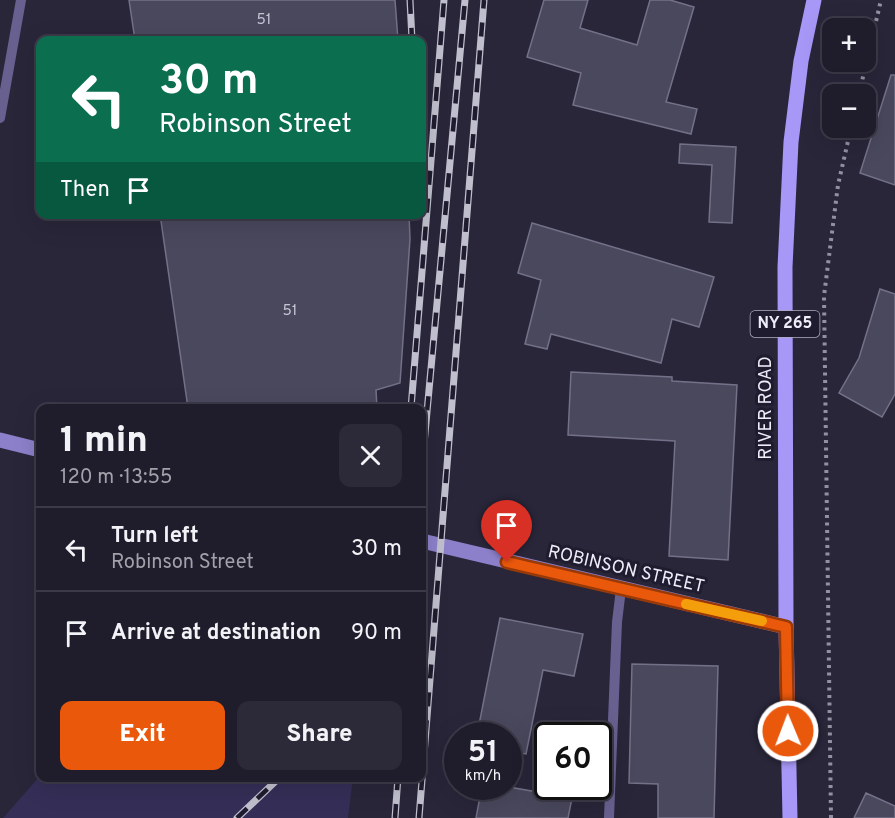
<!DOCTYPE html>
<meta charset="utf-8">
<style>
body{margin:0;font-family:Overpass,sans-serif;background:#2c2938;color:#f1f3f6;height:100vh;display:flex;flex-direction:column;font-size:22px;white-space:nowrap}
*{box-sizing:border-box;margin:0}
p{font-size:20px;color:#a1a1a9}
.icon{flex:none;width:33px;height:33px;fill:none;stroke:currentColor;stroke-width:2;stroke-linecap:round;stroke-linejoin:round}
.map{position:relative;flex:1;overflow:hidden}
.sheet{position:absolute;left:36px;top:404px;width:390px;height:378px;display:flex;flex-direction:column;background:#1f1c2c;border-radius:12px;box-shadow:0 6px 24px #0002,0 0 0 2px #3c3a48}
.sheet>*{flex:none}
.banner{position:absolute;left:36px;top:36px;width:390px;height:183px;border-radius:12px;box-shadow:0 6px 24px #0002,0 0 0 2px #3c3a48;background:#0b6e4f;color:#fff;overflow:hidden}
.tools{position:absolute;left:822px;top:18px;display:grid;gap:12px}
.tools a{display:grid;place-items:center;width:54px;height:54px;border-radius:12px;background:#1f1c2c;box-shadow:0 6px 24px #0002,0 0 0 2px #3c3a48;font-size:30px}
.speed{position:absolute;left:444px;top:722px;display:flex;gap:12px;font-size:30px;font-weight:700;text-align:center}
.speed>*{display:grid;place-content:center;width:78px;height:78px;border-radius:50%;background:#1f1c2c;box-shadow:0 6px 24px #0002,0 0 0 2px #3c3a48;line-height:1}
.speed small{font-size:15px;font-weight:400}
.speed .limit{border:3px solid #111;border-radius:9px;background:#fff;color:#111}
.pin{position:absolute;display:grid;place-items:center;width:51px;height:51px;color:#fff;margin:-62px -26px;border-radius:50% 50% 50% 0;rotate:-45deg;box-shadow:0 0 6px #0007}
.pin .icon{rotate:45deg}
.me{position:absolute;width:66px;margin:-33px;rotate:359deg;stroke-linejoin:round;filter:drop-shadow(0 0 4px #0008)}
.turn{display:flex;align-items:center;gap:21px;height:126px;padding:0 24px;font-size:27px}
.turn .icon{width:78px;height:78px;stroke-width:2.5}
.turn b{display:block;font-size:42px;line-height:51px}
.then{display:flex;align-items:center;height:57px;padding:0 24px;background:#0003;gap:12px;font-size:22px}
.round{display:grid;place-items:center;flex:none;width:63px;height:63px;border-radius:12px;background:#2c2938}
.head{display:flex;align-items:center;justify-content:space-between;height:102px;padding:0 24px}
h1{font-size:36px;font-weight:800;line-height:45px}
.button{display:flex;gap:12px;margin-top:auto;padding:12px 24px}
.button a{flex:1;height:69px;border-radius:12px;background:#ea580c;color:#fff;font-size:24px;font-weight:800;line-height:69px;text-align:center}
.button a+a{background:#2c2938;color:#f1f3f6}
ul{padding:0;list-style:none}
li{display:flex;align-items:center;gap:18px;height:84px;padding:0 24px;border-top:2px solid #3c3a48}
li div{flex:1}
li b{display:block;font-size:22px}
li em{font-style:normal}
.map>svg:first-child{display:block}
</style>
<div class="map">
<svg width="895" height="818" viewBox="0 0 895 818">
<rect width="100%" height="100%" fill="#29263a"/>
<path fill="#352e57" d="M40 776V777H353L348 818H3Z"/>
<path fill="#4a485d" stroke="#737188" stroke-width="1.5" d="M129 0H395L398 40H135Z
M544 0H588L580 28 637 45 650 0H670L694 7 666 102 697 109 691 134 573 105 581 73 527 57Z
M891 75H895V185L860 173Z
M680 144 736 147 732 223 709 222 712 165 679 163Z
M160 214H409L410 239 400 383 376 390 377 408H188Z
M532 223 714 277 699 327 672 319 661 363 551 334 547 349 525 344 541 280 518 273Z
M880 289 895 294V394L882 417 839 393 859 358Z
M571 372 672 377V381L737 385 728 560 669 556 675 441 568 435Z
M500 618 583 634 574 676 543 670 526 754 508 751V735H477Z
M632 664 718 666 714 818H658V784L629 783Z
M482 786H503L572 798 568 818H476Z
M866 793 895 806V818H854Z"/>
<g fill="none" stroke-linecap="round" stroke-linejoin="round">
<path stroke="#9391a1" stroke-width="4" stroke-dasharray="3 4.5" stroke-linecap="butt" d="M859 94 881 0
M831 818 824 296 838 185 851 128"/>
<path stroke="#686190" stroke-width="10" d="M0 118 21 0
M609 818 617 622 621 589"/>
<path stroke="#8c80ca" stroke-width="15" d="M0 440 40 450
M422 541 786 627"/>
<path stroke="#a797f7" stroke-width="15" d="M790 818 786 627 785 267 791 142 801 61 814 0"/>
<defs>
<path id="rail" d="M410 0 412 40
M411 408 444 0
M422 466 465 0
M237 818 280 777
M395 818 398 777
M419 818 484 0"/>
</defs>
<use href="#rail" stroke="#c0bfcd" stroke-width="7"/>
<use href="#rail" stroke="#1f1c2f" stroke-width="4.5" stroke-dasharray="14" stroke-linecap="butt"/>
</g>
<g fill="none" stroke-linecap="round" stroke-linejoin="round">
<defs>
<path id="route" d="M507 562 786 627 788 731"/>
</defs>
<use href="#route" stroke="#983908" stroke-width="15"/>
<use href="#route" stroke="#ea580c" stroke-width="10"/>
<path stroke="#f59e0b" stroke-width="10" d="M686 604 762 621"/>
</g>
<g text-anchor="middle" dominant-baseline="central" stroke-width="6" stroke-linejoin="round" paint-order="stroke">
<g font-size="15" fill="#c5c4d3">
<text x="264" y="20">51</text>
<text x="290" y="311">51</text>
</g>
<rect fill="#1f1c2f" stroke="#b0aebd" stroke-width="1.5" x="750.5" y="311" width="69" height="26" rx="4.5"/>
<g font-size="16" font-weight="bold" fill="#eeedfa">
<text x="785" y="324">NY 265</text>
</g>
<g font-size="18" fill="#eeedfa" stroke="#1f1c2f">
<text transform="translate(766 408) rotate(-90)">RIVER ROAD</text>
<text transform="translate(626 570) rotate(13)">ROBINSON STREET</text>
</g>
</g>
</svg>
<div class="tools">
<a>+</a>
<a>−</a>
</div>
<div class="speed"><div>51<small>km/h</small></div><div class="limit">60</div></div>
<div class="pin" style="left:507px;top:562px;background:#d93025"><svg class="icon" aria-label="arrive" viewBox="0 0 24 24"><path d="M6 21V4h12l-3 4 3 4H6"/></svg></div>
<svg class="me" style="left:788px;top:731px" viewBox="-20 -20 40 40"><circle r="17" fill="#ea580c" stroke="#fff" stroke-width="3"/><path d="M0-11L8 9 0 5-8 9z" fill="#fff"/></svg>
<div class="banner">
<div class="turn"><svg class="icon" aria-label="left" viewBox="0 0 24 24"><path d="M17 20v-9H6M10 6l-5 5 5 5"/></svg><div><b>30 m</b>Robinson Street</div></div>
<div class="then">Then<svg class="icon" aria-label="arrive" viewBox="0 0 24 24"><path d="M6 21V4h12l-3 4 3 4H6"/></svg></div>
</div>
<section class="sheet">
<div class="head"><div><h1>1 min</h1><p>120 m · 13:55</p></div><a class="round"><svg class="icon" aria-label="close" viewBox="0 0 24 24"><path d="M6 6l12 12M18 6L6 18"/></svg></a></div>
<ul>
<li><svg class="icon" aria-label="left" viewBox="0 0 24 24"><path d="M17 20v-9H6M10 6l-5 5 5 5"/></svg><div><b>Turn left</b><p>Robinson Street</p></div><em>30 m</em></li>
<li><svg class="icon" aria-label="arrive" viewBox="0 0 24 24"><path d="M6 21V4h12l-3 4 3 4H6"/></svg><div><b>Arrive at destination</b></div><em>90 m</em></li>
</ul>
<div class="button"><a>Exit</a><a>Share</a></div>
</section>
</div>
